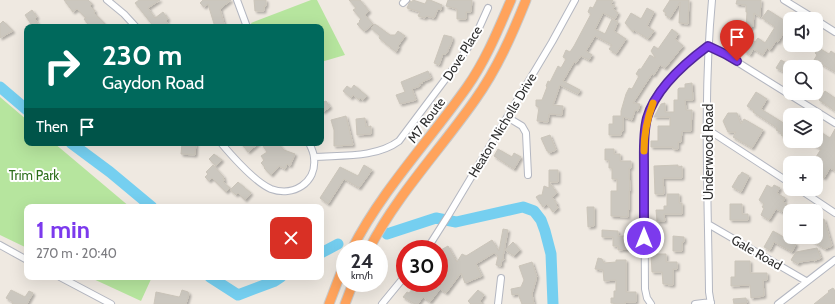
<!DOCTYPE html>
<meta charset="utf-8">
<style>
body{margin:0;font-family:Cabin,sans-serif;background:#f7f7f7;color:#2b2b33;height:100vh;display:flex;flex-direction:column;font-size:15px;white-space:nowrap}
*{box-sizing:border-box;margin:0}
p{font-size:13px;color:#7c7c81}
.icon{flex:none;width:22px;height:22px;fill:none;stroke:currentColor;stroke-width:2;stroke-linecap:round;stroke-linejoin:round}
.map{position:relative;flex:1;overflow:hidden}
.sheet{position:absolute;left:24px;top:204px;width:300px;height:76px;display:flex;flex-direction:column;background:#fff;border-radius:8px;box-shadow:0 4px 16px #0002}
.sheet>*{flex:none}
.guide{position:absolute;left:24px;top:24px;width:300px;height:122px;border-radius:8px;box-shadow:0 4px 16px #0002;background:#00695c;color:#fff;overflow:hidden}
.tools{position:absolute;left:783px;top:12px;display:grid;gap:8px}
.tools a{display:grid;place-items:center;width:40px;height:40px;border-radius:8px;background:#fff;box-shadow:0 4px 16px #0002;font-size:20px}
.speed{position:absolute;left:336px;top:240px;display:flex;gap:8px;font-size:20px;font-weight:700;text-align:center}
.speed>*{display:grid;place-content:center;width:52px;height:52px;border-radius:50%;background:#fff;box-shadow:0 4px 16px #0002;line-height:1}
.speed small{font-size:10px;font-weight:400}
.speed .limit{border:6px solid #d22;background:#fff;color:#111}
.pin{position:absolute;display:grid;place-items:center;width:34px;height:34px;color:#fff;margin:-41px -17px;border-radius:50% 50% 50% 0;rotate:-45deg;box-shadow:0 0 4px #0007}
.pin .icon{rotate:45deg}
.me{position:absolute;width:44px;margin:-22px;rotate:0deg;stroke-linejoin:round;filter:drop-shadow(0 0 3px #0008)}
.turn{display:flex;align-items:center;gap:14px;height:84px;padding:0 12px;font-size:18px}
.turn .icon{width:52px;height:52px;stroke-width:2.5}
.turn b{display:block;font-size:28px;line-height:34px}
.then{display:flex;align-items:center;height:38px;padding:0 12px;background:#0003;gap:8px;font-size:15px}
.round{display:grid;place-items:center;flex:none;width:42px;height:42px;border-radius:8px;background:#f7f7f7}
.headline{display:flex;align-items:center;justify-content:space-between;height:68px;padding:0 12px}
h1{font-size:24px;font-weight:700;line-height:30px;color:#7c3aed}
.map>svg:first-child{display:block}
</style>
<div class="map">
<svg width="835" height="304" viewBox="0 0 835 304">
<defs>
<filter id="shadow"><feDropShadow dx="2" dy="2" stdDeviation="1" flood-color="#0004"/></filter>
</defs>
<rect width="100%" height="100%" fill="#efe9e1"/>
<path fill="#b6e59e" d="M311 0H317L345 55 321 62V27H253L251 23Z
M0 97 27 120V143H54L130 207H27V248L0 235Z
M89 277H152L141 301Z"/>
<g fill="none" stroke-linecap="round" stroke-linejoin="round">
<path stroke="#75cff0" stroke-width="11" d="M0 87 27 110
M71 143 110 172 152 207
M387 234 436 218 456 222 523 207 534 211 541 220 545 231 551 254 553 304
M321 253 338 244
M210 277 238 295 275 281 281 277"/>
</g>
<path fill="#cbc7bf" stroke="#cbc5ba" filter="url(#shadow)" d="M64 0H88L92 4 90 6 95 11 94 13 104 23 100 27H90L84 19 86 18 77 9 73 12Z
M139 0H160L148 8 155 18 163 12 168 19 166 21 170 27H154L135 3Z
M203 0H231L220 9 225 27H215L208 4 204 7 200 3Z
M254 0H266V6H264V11H255Z
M349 0H360L369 11 365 15 373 24 366 30 364 31 357 24 360 22 359 21 361 19 353 10 356 8Z
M413 0 425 4 427 0H430L442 5 441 10 438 9 434 18 426 16 425 18 418 16 420 12 407 8 410 1 412 2Z
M448 0H472L471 12H466V19H457V9L446 6Z
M597 0H613L611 4 615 6 613 9 618 13 615 19 603 13 595 29 605 34 612 19 618 22 614 31 626 39 616 54 609 49 612 45 595 36 586 51 592 55 589 60 581 56 576 63 574 62 563 81 580 90 578 94 560 85 553 105 563 106 562 115 549 114 548 122 537 121 539 107 536 106V100H542L547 87 546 86 548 81 550 82 558 66 561 68 566 59 563 57 566 50 570 52 574 46 591 14 588 12 590 7 593 8Z
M670 0H689L688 24 679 23 680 2 670 18 665 15 666 13 663 11Z
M737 0H761L760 17 754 13 753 27 752 26 745 37 755 42 758 38 765 43 775 27 762 18 768 10 790 24V33L785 30 778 42 776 41 770 50 767 48 763 55 753 49 750 55 744 51 745 48 731 39 738 28 739 29 742 25 746 27 747 12H746V5L736 4Z
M647 8 654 12 647 26 654 31 648 39 634 30 633 32 625 23 631 13 641 19Z
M32 10 37 17 35 19 40 27H33L25 15Z
M3 21 13 31 0 38V24Z
M375 24 390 35H395L398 31 405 36 398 46 399 47 396 52 379 38 380 36 371 28Z
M672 29 678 34 675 39 683 46 665 68 660 65 654 75 652 74 633 103 640 104 638 111 635 110 632 120 623 117V131H621V135H609V124H613V116H621V111L626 94 629 88 632 89 639 76 636 74 639 69H641L650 55 655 58V57L651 51 654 46 658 49Z
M444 35 452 37V41L447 53 446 54H443L439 65 434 63Z
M819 48 829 54 831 51 835 54V72L814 60 817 55 815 53Z
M781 60 790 65V75L776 68Z
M428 71 431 78 422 82 423 83 419 84 420 86 412 89 416 100 400 104 396 95 405 92 401 82Z
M692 83 693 100H685L686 110H692L691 131H682L681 142H678V149H673V147H651V141H658V126H670V117H654L661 104 665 103V112H674V100H678V89L679 88H685V84Z
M354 85 367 96 363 100 360 98 359 100 353 95 351 98 343 91 347 86 351 89Z
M825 91 835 98V111L819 100Z
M756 92 767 99 761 109 790 127V141L781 135 782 133 776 130 777 128 753 112 754 111 747 106Z
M326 101 330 107 323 112 321 109V103Z
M728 113H737L741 124 744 119 763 130 752 148 733 137 736 132H728L723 121Z
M346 116 353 145 334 146V130L331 120Z
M365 118 366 127 371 126V134L357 135 356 119Z
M835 129V171L830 168 824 178 816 173V163L813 162 821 149 807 141H816V136L819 131 830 138Z
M550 135 556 150 549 153 548 151H547L541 138Z
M182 143H196L195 155 181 154Z
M241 143H259L248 152Z
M261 143H278L284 150 295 154 290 166 287 164 285 169 279 166 271 175 264 168 265 167 261 163 264 160 261 156 267 152Z
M498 149 512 157 514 153 521 157 514 169 494 156Z
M605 149H614V154H620V161H631V168H629L630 191H629V210H628V217L611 216V191H617V179H612V168H609V160H605Z
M214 154 222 160 216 166 209 159Z
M213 165 224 177 223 179 225 180 223 182 230 188 226 192 212 178 209 181 205 177 208 174 206 172Z
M364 165 372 170 359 188 344 179 328 204 320 198 340 167 358 176Z
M678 165V167L682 166V178H663L664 194H655L654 166Z
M549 170H558V182H549L557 193 552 197 557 204 556 205 558 208 553 212 547 204 543 207 536 197 539 195H542L544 186 549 188Z
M742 172 749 176 741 192 732 187 739 175H740Z
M238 182 251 193 245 200 238 193 236 195 230 190Z
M767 185 772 188 774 185 780 188 777 193 785 198 783 202 787 204 782 212 776 209 769 220 761 215 764 208 762 207 764 204 759 200Z
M667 194H679V203H682V214H664L665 221H657L656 210H664V206H667Z
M730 204H742V214H748V220H730Z
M587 207H594V226L588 227Z
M824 219 832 246 825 249 806 237H822L818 236 817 232 819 231 816 222Z
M503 229 508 230 503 257 504 260 502 259 501 266 496 265 498 256 494 253 476 264 482 276 465 283 461 273 446 293 440 289 430 302 423 297 418 304H415L403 297 407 292 409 293 413 288 414 289 419 283H439V269L441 266 440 265 443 261 439 254V251L448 246 457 262 462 254 466 256 492 240 499 251Z
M602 230 618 231V236H629L628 249 618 250V246H613V237H602Z
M773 231 796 244 792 252 774 242 770 250 764 247Z
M673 236 684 237V242H682V251H673Z
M513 242 520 250 514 256 505 250Z
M817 248 821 258 814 261 813 260 800 262 798 264 791 260 796 252Z
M654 254H666V262H677V269H673V285H668V284H663L662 272H652L651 255Z
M598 258 602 259 604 263 616 262V260H626V292H636V302H625V304H614V303H611V298H614V291H616V280L604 281 603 270 595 269Z
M735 261H750V273H767V280H763L764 296 751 298 750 285 731 286V277H735Z
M532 262 537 277 536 278V280L532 294 534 304H522L518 294 512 295 511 289 521 287 524 280 519 266Z
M833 288 835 291V304H814L829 292 828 291Z
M11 290 25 297 29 291 33 293 27 304H12L13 302 6 298Z
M182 290 188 292 189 294 186 304H154L156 292 179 297 180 296Z
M478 290 484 295 480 301 483 304H471L468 301Z
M746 298 747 303 734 304 733 299Z"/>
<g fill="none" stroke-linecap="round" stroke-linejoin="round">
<defs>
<path id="minor" d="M107 0 124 14 136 27
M237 0 247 27
M784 0 815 19
M403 3 406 0
M816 20 835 32
M507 117 522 126 526 133 528 175
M707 129 790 183
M221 143C232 156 255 182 271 189 293 197 317 183 314 158 314 153 311 147 309 143
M314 157C342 155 376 158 399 141L456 65 475 37 488 8
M799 189 835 213
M708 224 806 281
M0 245 27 260
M427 249 448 216 552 42 575 0
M60 277 111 304
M382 304 405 276
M498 304 501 278
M651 304 647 298 645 289 644 135C646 124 648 113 653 102 665 80 688 61 708 46L718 50 835 123
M695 304 711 302
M711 304 709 292C708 195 703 97 712 0
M778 304 835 260"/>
<path id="highway" d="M352 249C382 190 429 141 467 87 486 60 498 30 511 0
M369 249C397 195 440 150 475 100 497 69 512 35 526 0
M329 304 345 262
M345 304 353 283"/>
</defs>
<use href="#minor" stroke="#b4b7c1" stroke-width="8"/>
<use href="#highway" stroke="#c9c9c9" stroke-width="11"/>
<use href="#minor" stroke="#fff" stroke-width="6"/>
<use href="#highway" stroke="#ffa35c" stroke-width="9"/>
</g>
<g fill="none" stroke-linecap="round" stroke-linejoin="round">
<defs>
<path id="route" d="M644 238C644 214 644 190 644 167 644 151 643 134 647 118 655 90 685 63 708 46L725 54 737 61"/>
</defs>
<use href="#route" stroke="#51269a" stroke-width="10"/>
<use href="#route" stroke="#7c3aed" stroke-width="7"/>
<path stroke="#f59e0b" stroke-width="7" d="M644 151C644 134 647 119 653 103"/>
</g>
<g text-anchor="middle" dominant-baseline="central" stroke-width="4" stroke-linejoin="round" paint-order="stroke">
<g font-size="13" fill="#2e2e2e" stroke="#fff">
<text transform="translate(462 53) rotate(-58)">Dove Place</text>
<text transform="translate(426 120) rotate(-53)">M7 Route</text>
<text transform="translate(502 125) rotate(-59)">Heaton Nicholls Drive</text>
<text transform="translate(708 152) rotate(-90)">Underwood Road</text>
<text transform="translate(757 252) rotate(30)">Gale Road</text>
</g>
<g font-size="13" fill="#2c6e1b" stroke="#fff">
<text x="34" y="175">Trim Park</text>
</g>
</g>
</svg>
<div class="tools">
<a><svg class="icon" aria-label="sound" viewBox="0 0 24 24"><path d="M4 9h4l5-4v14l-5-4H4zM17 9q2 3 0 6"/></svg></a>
<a><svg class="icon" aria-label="search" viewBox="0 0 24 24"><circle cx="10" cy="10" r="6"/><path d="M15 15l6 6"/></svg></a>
<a><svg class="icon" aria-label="layers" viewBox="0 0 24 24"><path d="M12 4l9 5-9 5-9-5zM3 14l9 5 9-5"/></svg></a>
<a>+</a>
<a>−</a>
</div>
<div class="speed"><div>24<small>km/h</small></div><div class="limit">30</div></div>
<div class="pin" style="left:737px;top:61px;background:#d93025"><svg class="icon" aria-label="arrive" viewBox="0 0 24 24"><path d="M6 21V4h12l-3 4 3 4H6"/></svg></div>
<svg class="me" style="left:644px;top:238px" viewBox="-20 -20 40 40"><circle r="17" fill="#7c3aed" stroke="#fff" stroke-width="3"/><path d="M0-11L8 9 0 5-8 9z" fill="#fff"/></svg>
<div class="guide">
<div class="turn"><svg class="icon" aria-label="right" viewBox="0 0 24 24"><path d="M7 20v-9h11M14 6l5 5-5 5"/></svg><div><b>230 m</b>Gaydon Road</div></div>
<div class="then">Then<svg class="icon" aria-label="arrive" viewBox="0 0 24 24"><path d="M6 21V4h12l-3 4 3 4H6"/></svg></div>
</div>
<section class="sheet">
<div class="headline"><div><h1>1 min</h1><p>270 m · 20:40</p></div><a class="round" style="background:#d93025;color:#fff"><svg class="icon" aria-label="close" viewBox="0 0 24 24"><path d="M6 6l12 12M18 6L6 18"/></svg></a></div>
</section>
</div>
